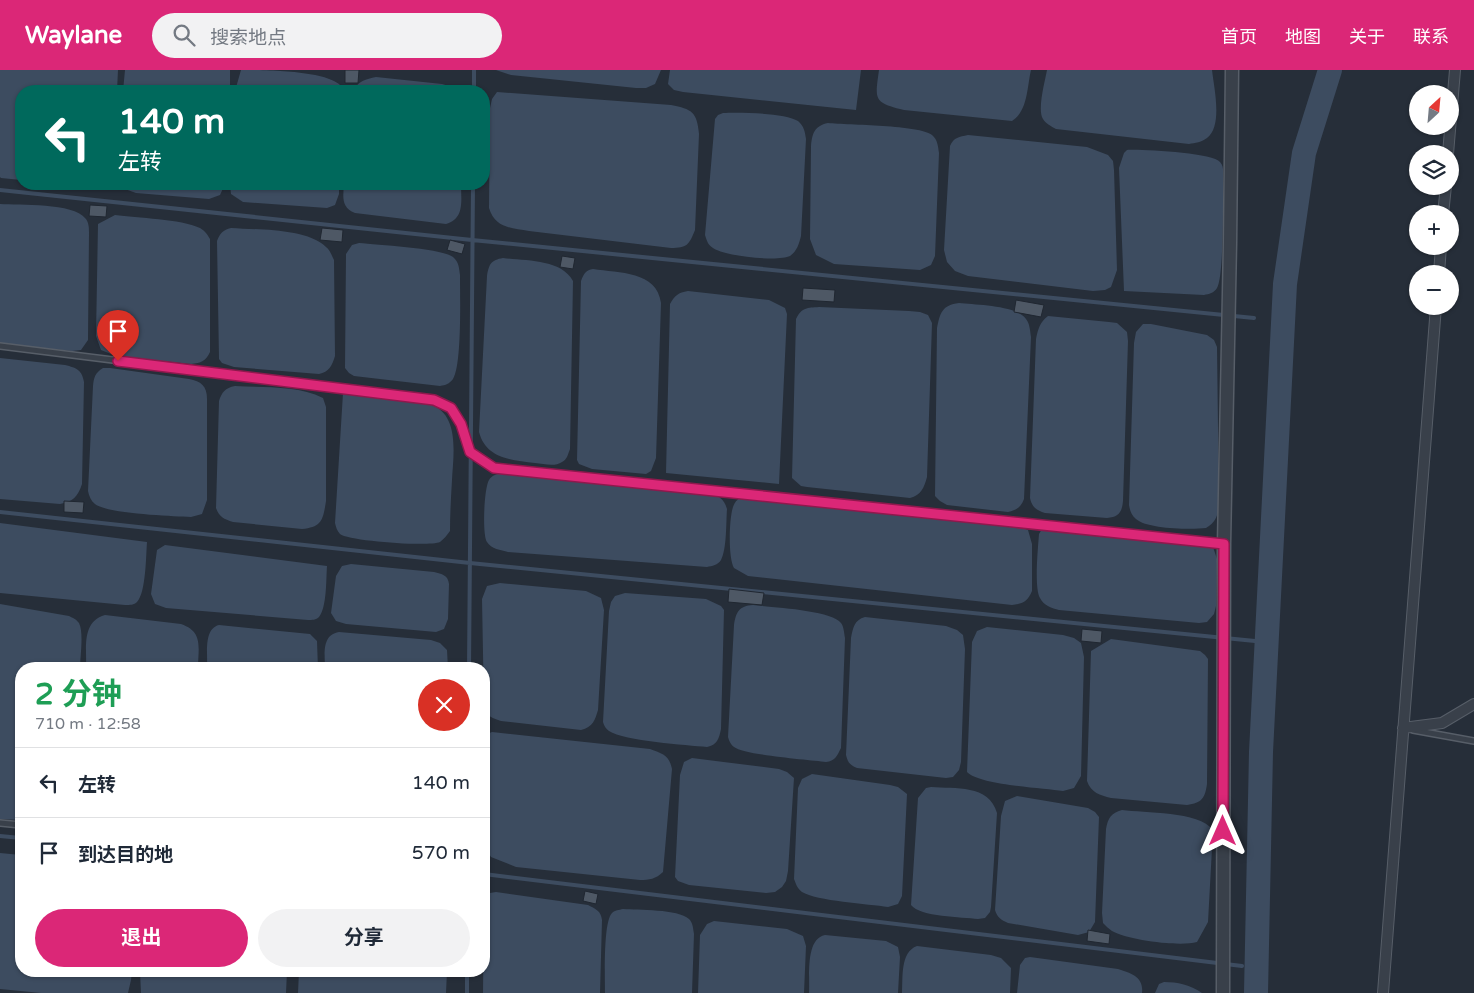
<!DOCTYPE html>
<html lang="zh">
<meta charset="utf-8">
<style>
body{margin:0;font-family:"Varela Round","Noto Sans SC",sans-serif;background:#f2f2f3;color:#1f2937;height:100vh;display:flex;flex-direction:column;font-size:19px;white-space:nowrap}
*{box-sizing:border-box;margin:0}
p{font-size:16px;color:#747a83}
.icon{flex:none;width:28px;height:28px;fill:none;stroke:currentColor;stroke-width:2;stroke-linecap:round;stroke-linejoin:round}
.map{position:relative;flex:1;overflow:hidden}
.panel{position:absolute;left:15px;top:592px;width:475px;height:315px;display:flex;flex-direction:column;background:#fff;border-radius:20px;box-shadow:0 1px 4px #0004}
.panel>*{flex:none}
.guide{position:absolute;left:15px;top:15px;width:475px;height:105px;border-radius:20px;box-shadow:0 1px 4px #0004;background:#00695c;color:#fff;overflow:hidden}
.needle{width:32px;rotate:26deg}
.controls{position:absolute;left:1409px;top:15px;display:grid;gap:10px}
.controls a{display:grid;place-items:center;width:50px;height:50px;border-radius:50%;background:#fff;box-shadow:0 1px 4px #0004;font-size:25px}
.pin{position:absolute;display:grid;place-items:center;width:42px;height:42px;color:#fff;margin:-51px -21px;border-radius:50% 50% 50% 0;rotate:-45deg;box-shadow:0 0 5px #0007}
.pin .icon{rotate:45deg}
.me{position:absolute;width:55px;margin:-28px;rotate:0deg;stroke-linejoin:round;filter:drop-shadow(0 0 4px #0008)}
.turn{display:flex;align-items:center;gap:18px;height:105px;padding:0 20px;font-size:22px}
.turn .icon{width:65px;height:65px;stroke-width:2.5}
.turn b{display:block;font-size:35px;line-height:42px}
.round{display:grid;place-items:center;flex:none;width:52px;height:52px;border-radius:26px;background:#f2f2f3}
.headline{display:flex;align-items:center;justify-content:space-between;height:85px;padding:0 20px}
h1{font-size:30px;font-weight:700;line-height:38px;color:#1e9e55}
.primary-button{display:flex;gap:10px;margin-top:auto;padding:10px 20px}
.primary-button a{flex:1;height:58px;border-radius:30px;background:#db2777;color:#fff;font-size:20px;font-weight:700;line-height:58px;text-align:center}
.primary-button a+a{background:#f2f2f3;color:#1f2937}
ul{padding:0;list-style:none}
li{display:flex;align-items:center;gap:15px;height:70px;padding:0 20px;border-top:1px solid #e0e1e3}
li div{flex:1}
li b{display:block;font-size:19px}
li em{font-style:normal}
header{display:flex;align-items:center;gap:30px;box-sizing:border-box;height:70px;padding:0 25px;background:#db2777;color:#fff}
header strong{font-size:24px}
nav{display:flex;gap:28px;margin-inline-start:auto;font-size:18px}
.search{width:350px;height:45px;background:#f2f2f3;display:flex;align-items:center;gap:12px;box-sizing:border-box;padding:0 18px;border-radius:28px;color:#747a83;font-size:19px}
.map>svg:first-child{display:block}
</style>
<header>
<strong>Waylane</strong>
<div class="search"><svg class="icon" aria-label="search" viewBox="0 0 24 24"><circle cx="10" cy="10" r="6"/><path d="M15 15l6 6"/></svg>搜索地点</div>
<nav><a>首页</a><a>地图</a><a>关于</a><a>联系</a></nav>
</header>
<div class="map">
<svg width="1474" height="923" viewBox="0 0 1474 923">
<rect width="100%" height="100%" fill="#262e39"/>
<path fill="#3d4c60" d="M0 0H118L117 21H21V110L1 108 0 107Z
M125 0H230V21H123Z
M241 0C263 0 339 0 344 21H235Z
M496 0H661L655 14 646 18H636L511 5Z
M670 0H861L856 40 683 22 674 20 668 14Z
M879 0H1031C1027 17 1028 41 1012 51L904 40C873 32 875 30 879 0Z
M1047 0H1212C1214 18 1223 56 1207 68 1202 72 1195 73 1189 74L1056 59C1051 56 1046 54 1043 49 1037 40 1045 11 1047 0Z
M376 7 442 14 449 16 457 21H353C358 11 366 9 376 7Z
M497 22 671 35C692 39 697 42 699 64L695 160C689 175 687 178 671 178L529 161C511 158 495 158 489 138L490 38 492 29Z
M723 43C739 42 786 43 798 51 804 56 805 62 806 69L801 166C799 174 797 181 790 186 778 192 724 186 713 178 708 175 707 171 705 165L715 49 718 45Z
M828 53C848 55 920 55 932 65 938 70 938 77 939 83L935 186 931 195 920 200 834 194 816 185 810 169 811 77C812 64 814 56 828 53Z
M968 65 1087 77 1108 85 1113 91 1114 100 1117 200 1111 217 1105 220 1093 221 968 206 955 201 947 192 944 180 950 76C954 67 959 67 968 65Z
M1127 80C1141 79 1213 83 1220 92 1224 96 1223 102 1223 107 1223 126 1224 207 1217 218 1214 223 1209 224 1204 225L1124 221 1119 98 1124 83Z
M118 114H225L220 125 209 129 136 123 122 118Z
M230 114H339V124L335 135 327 138 243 132 231 124Z
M344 114H461C461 130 465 149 446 154L355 143C341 137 343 127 344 114Z
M0 134C19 135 74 133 85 148 89 152 89 158 89 163L88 270 81 280 72 281 0 274Z
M115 145C137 148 181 149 200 158 205 161 207 164 210 169V282C206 291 201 293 191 294L116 286 101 280 96 266 98 154Z
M231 158C258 160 306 158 326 177 330 180 332 186 334 190L335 286C332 296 329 302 319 304L234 297 222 293 219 289 217 171C220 163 223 160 231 158Z
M359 173C378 175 441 178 453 187 459 192 459 198 460 205 460 225 462 295 453 309 449 314 446 315 440 316L354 306 349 303 345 298 346 184 352 175Z
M503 188C526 191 561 189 573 211L570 379C568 384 567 390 562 392 555 397 544 394 535 393 512 390 486 389 479 362L487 206C489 194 491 190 503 188Z
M593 199C619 203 657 201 661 233L656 388 651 401 646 404 592 399 579 394 577 390 581 211C584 203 586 200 593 199Z
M688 221 769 230 785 238 787 244 779 414 666 403 670 234C675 225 678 223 688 221Z
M959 233C976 235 1016 235 1026 249 1030 254 1030 261 1031 267L1024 429C1021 437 1017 440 1008 442L947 435 940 431 935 426 937 258C940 243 942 235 959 233Z
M819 237 909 241 920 242 928 245 932 253 927 407C924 418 921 425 910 428L807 417 801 416 792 408 796 249C802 237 807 238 819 237Z
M1048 246 1109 252 1117 253 1127 262 1128 271 1123 431C1122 442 1119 447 1107 448L1045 443C1036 440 1032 437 1030 428L1036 269C1038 259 1040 252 1048 246Z
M1143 254H1151L1207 265 1214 270 1217 277 1219 438C1217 447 1215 453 1206 458 1191 460 1147 459 1136 449 1131 445 1130 440 1129 435L1134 273 1136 262Z
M0 288 65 295C77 298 82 300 84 312L82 414C78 427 72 432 60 434L0 429Z
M103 298H110L189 309C201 311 207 316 207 329V430L202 444 191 447C172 446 108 444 95 434 91 431 89 426 88 421L93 316C94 307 95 303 103 298Z
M235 316C263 318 297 315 323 328L326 337V431C323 450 322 457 302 459L233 452C224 449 219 447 216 438L219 331C222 322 225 318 235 316Z
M343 323C368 326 413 326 434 336 460 348 453 388 452 410 451 427 450 444 450 461 447 465 444 469 440 472 429 477 348 471 340 464 337 461 336 457 335 453Z
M503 403 707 423C718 425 724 428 727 439 726 452 727 479 721 490 718 495 712 496 707 497L508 482C501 480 491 479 487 472 482 465 484 418 489 410 492 405 497 404 503 403Z
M744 425 1015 455 1028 460 1032 474V521C1028 531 1023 534 1012 535L748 506 734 498C728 487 729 449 733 437 735 431 739 428 744 425Z
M0 453 147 472C146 485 146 523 137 532 134 535 130 535 125 535L0 523Z
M1047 458 1208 474 1213 477 1217 489 1216 536 1214 544 1207 552 1199 553 1059 540C1052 538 1044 536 1040 528 1034 518 1038 478 1039 464L1042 459Z
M165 475 327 496C326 509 327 537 319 547 316 550 312 550 308 550L166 538 155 534 151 524 157 480Z
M351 494 434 502C442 504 448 505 449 514L448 549 444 559 436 562 346 554 336 551 331 543 336 506 342 496Z
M500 513 586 521 601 528 604 540 598 640C595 650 593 657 581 660L501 651C493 648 487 647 484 638L482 529 487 516Z
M625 523 706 529 721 536 724 540 721 659C719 669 717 675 707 677 687 675 624 671 609 661 606 659 604 656 603 652L609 541 611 532 615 526Z
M0 534 69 546C73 548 76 549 79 553 84 563 80 587 80 599H21V750L0 749Z
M753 535C770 537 832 540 841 553 844 557 844 563 845 568L841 678C837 686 835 691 826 692 810 690 744 685 734 677 731 675 729 671 728 667L734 555C736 542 739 536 753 535Z
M105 545 181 554C204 562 198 578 198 599H86C87 578 81 552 105 545Z
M865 547 946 556 957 560 963 565 965 579 961 692 959 700 953 707 946 708 857 698C850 695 848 693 846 685L851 568C853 558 854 550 865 547Z
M219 555 310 564 317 571 318 599H207C208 585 203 559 219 555Z
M987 557 1063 565 1074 568 1081 573 1084 587 1081 706 1074 718 1063 721C1043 718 979 715 967 702L972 572 977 561Z
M339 562 431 570 440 573 447 580 448 599H325C325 585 321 565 339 562Z
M1111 569 1200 581 1205 585 1208 589 1207 714C1205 728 1202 733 1187 735L1111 728C1100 725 1091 723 1087 711L1091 581Z
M492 662 650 679C663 684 669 685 672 699L663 802C656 809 649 810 640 810L516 797 491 787 484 776V674L487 664Z
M692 688 779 699 787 702 794 708 788 801 786 811 782 817 775 822 766 823 689 815 678 811 675 807 680 705 684 692Z
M812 704 890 715 898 717 907 724 902 826 898 834 888 837C869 834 816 831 802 822 797 818 796 814 794 809L798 718 802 709Z
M931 717C955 719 989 714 997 743L991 837 990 842 985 848 978 849C962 847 920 847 911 835L918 728 926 718Z
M1017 726 1088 738 1095 742 1099 747 1095 852 1089 862 1078 865 1008 853C1001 850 997 847 995 840L1001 746 1005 731Z
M1122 740C1144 743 1199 741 1213 760L1208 852 1197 872C1179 877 1128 870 1112 861 1109 859 1106 856 1103 853L1102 843 1106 759C1108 748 1111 743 1122 740Z
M0 783 21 785V901H132L131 910 128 923H41L0 919Z
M496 822 588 835C596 839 601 841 602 850L600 923H483L484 829 490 823Z
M623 839C638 840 678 839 689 849 693 853 693 858 694 864L692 923H605C605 909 603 852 612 843 615 840 619 840 623 839Z
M714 851 787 859 803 866 806 876 804 923H698L700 865 707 854Z
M825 865 886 871 898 877 900 887 898 923H809C810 907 805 869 825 865Z
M917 876 991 885 1001 888 1011 898 1010 923H902C903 908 900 882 917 876Z
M1030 887 1118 899C1131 903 1144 907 1142 923H1017L1020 895 1025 888Z
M140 901H287L286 923H141Z
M299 901H447L446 923H298Z
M1164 912C1177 912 1191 915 1202 923H1155L1159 914Z"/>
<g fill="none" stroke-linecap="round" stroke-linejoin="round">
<path stroke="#3d4c60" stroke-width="4" d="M474 21V0
M0 120 472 170 1254 248
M0 442 470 493 1255 571
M469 599 473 114
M0 766 21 768
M484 804 1242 896
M467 923V901"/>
<path stroke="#3d4c60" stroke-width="24" d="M1256 923 1261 682 1285 214 1304 83 1330 0"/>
</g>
<path fill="#4e5865" stroke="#202731" d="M345 0H359L358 13H345Z
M90 135 107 136 106 147 89 146Z
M322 158 343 160 342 172 320 170Z
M450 170 465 174 462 184 447 180Z
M562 186 575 188 573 199 560 197Z
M803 218 835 220 834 232 802 230Z
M1016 230 1044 235 1041 247 1014 242Z
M64 431 84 432 83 443 64 442Z
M729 519 764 523 762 535 728 532Z
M1082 559 1102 561 1101 573 1081 571Z
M585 821 598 824 596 834 583 831Z
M1088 860 1110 864 1109 874 1087 871Z"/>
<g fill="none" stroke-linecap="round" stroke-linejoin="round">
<defs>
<path id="service" d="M0 276 434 330 451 338 461 354 470 382 494 398 1224 474
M1413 660 1474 671
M0 753 21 755"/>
<path id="minor" d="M1448 84 1455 0
M1443 144 1446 116
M1439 204 1441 176
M1403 658 1442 653 1474 634
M1383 923 1436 236"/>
<path id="tertiary" d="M1223 923 1224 474 1230 173 1232 0"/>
</defs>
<use href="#service" stroke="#575e68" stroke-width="8"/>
<use href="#minor" stroke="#575e68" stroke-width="12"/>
<use href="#tertiary" stroke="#575e68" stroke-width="15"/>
<use href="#service" stroke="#39404a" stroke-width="5"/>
<use href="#minor" stroke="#39404a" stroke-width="10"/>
<use href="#tertiary" stroke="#39404a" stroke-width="12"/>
</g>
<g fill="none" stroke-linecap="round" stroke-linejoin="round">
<defs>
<path id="route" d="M118 291 434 330 451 338 461 354 470 382 494 398 1224 474 1223 761"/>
</defs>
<use href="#route" stroke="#8e194d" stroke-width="12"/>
<use href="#route" stroke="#db2777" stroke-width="9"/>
</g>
</svg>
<div class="controls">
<a><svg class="needle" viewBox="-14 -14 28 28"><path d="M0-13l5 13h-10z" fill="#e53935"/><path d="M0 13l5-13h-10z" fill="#747a83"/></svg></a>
<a><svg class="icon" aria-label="layers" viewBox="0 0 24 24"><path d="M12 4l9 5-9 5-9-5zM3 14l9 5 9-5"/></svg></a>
<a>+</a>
<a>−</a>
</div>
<div class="pin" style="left:118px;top:291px;background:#d93025"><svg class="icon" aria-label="arrive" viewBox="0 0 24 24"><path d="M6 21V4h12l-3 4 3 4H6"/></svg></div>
<svg class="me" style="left:1223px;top:761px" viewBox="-20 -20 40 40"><path d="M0-17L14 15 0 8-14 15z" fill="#db2777" stroke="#fff" stroke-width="4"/></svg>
<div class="guide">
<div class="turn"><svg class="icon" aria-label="left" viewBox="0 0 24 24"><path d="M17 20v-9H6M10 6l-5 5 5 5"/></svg><div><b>140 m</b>左转</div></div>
</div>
<section class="panel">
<div class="headline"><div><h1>2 分钟</h1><p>710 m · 12:58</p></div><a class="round" style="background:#d93025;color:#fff"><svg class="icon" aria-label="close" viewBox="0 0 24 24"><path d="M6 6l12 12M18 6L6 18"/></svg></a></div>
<ul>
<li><svg class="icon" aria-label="left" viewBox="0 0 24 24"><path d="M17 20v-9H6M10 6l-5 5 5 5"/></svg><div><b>左转</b></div><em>140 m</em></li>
<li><svg class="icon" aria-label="arrive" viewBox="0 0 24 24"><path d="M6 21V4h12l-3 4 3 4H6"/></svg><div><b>到达目的地</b></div><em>570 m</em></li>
</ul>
<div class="primary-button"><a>退出</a><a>分享</a></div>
</section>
</div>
